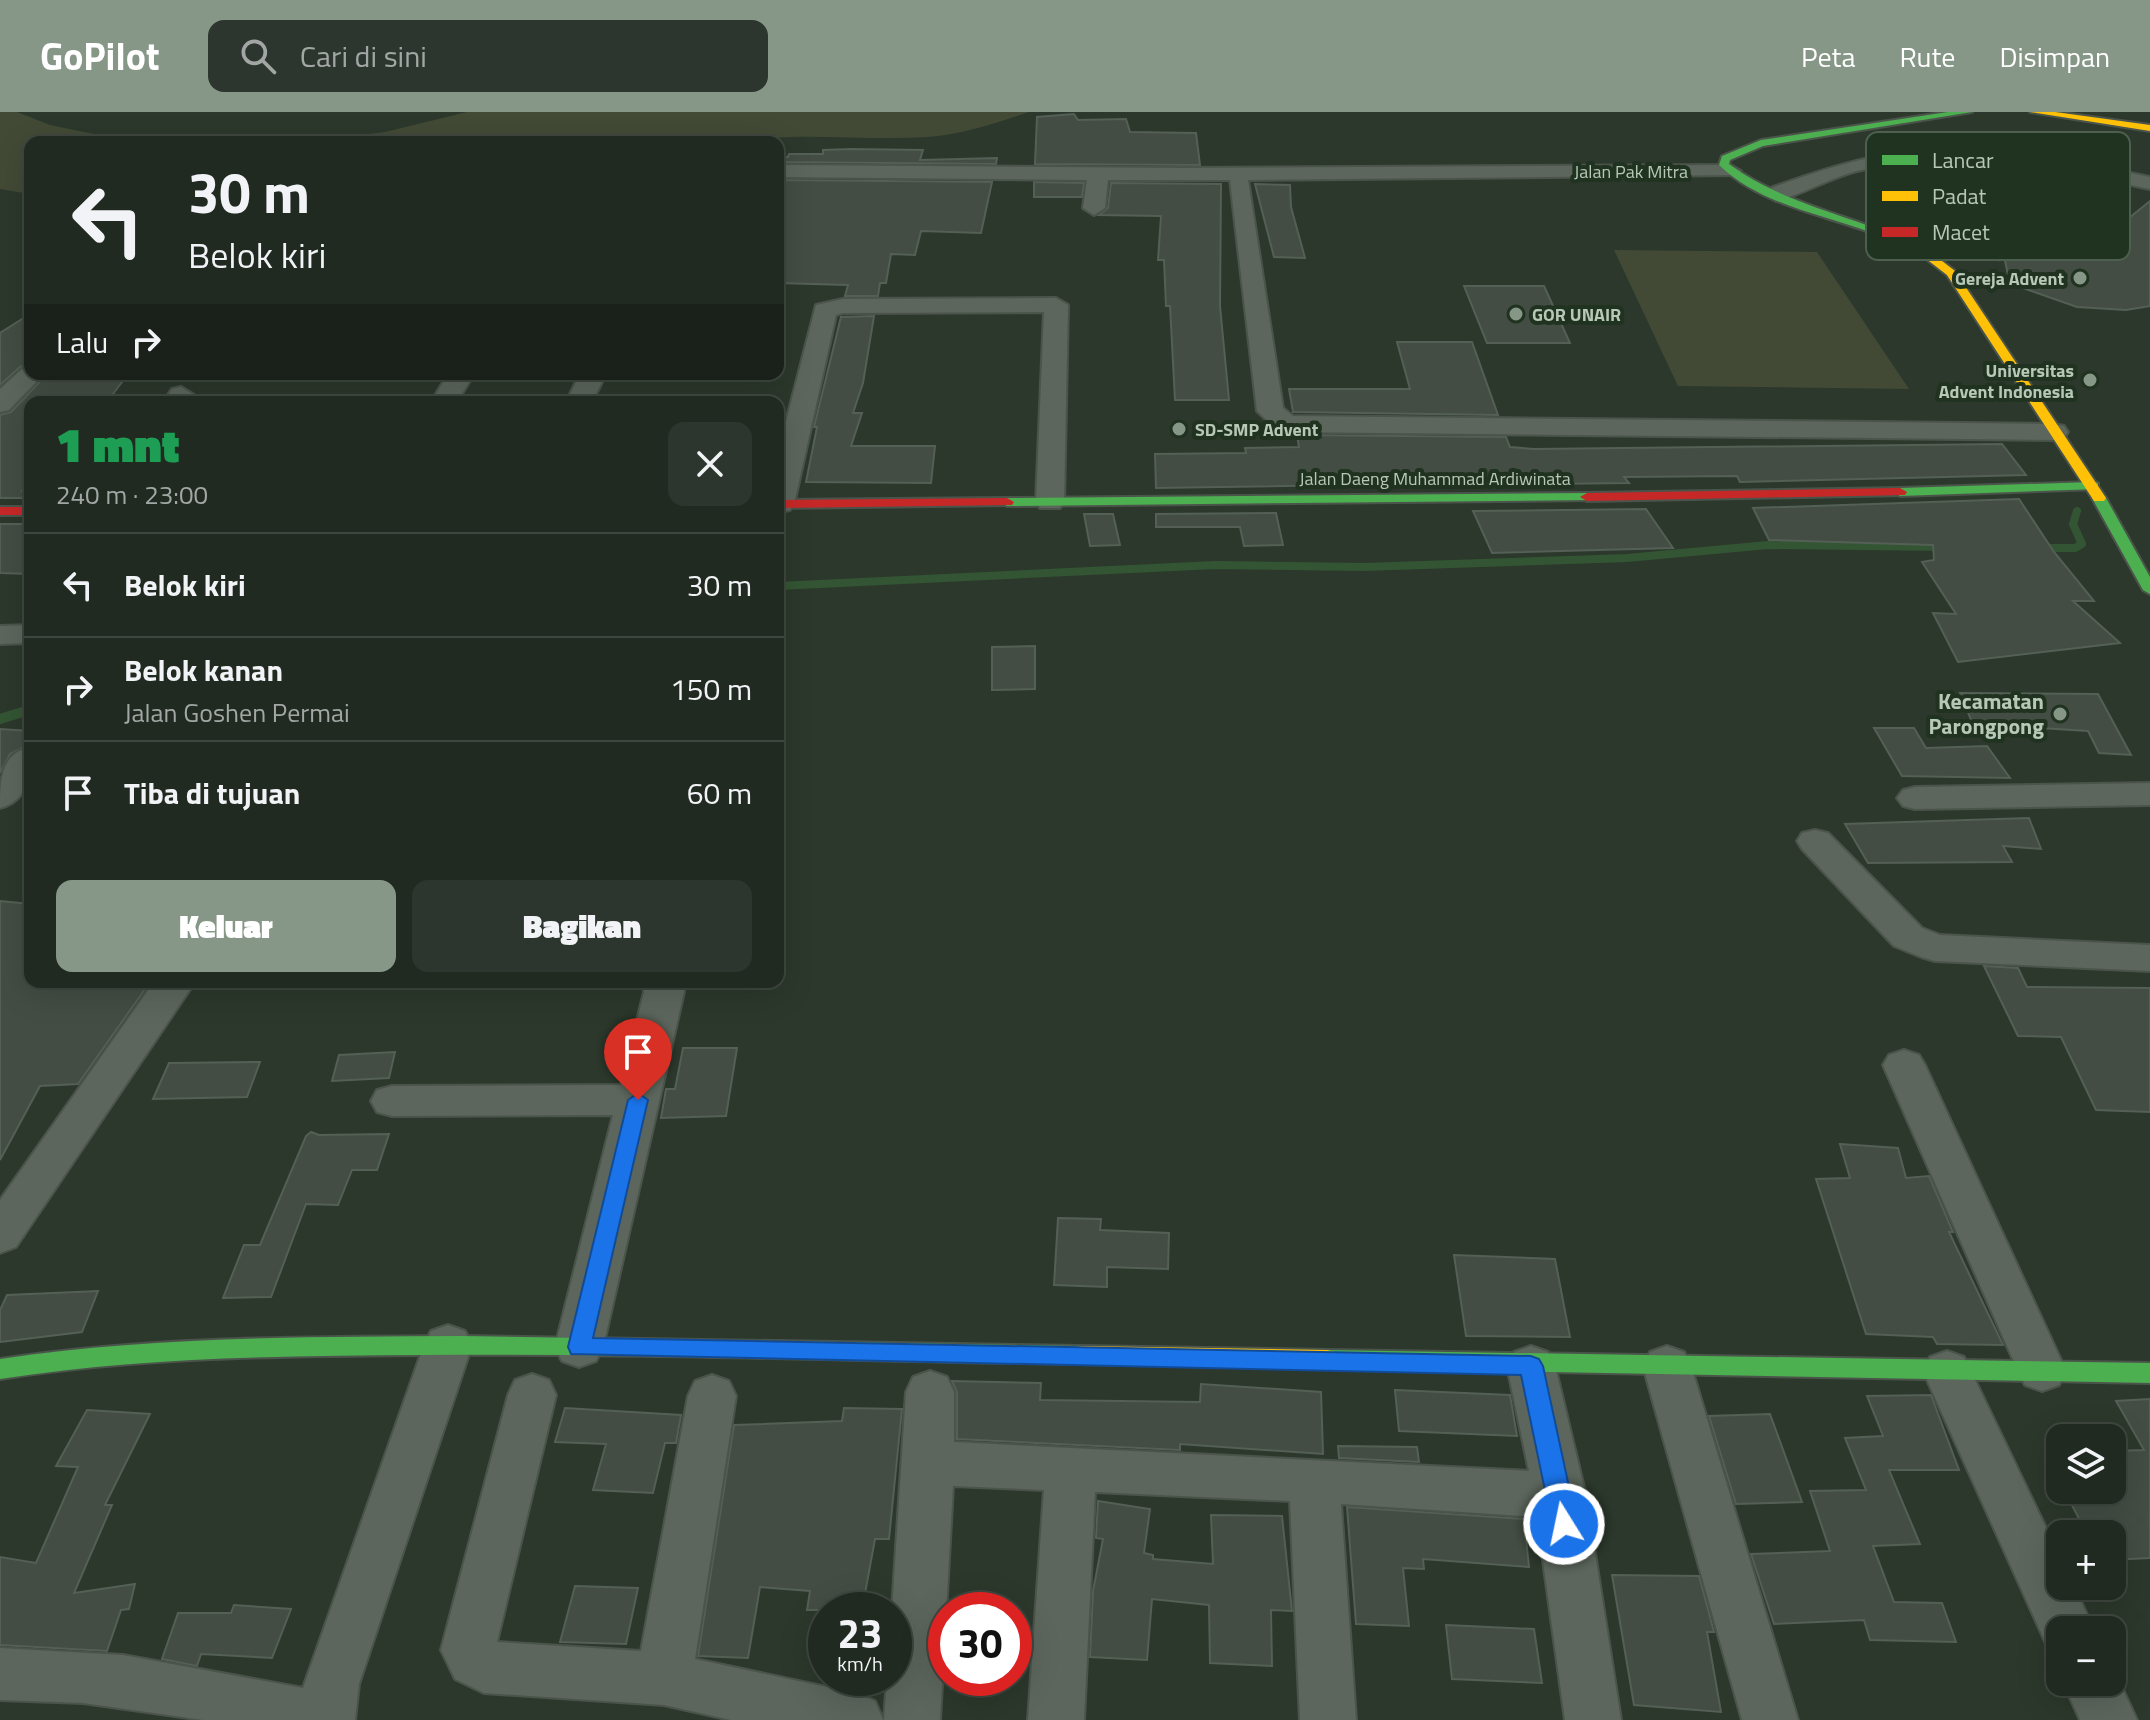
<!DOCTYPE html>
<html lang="id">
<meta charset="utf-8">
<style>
body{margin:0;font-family:"Titillium Web",sans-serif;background:#2d362e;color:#f1f3f6;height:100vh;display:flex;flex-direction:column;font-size:30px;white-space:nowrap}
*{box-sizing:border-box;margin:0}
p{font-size:26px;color:#a2a7a5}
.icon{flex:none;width:44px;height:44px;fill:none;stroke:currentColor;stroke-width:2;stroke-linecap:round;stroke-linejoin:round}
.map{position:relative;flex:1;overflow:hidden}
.panel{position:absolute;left:24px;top:284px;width:760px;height:592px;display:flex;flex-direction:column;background:#212a21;border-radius:16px;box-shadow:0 8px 32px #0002,0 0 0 2px #3e463f}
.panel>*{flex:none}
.top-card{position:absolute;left:24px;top:24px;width:760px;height:244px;border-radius:16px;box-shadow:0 8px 32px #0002,0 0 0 2px #3e463f;background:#212a21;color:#f1f3f6;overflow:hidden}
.tools{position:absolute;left:2046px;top:1312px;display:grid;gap:16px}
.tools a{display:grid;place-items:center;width:80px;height:80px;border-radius:16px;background:#212a21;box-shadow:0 8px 32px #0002,0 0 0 2px #3e463f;font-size:40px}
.speed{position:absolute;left:808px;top:1480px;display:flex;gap:16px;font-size:40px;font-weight:700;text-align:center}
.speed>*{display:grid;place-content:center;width:104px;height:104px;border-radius:50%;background:#212a21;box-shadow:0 8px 32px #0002,0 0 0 2px #3e463f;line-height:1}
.speed small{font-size:20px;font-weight:400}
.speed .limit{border:12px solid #d22;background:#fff;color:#111}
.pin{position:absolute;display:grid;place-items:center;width:68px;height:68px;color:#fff;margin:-82px -34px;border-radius:50% 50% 50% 0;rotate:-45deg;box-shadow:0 0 8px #0007}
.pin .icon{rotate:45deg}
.me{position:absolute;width:88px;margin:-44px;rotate:350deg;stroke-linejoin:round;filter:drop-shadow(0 0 6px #0008)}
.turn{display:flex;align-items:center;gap:28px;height:168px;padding:0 32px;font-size:36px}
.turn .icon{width:104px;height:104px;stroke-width:2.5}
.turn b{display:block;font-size:56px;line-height:68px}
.then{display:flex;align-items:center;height:76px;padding:0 32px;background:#0003;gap:16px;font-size:30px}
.round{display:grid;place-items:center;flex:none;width:84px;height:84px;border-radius:16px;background:#2d362e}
.head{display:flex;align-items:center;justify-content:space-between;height:136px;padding:0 32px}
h1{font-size:48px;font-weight:800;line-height:60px;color:#1e9e55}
.button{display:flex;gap:16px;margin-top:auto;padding:16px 32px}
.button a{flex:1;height:92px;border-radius:16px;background:#869687;color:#fff;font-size:32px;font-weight:800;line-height:92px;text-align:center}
.button a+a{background:#2d362e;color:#f1f3f6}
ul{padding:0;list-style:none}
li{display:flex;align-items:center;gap:24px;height:104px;padding:0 32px;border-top:2px solid #3e463f}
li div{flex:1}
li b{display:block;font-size:30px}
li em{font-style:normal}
header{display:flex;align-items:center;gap:48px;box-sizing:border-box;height:112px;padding:0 40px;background:#869687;color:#fff}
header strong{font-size:38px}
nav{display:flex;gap:44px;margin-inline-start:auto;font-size:28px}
.search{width:560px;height:72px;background:#2d362e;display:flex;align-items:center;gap:20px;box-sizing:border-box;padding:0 28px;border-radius:16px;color:#a2a7a5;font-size:30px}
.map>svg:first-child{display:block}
</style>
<header>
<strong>GoPilot</strong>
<div class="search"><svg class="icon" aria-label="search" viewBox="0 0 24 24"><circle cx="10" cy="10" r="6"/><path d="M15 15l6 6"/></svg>Cari di sini</div>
<nav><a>Peta</a><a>Rute</a><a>Disimpan</a></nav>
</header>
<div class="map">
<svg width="2150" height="1608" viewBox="0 0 2150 1608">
<rect width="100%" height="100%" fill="#2c382c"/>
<path fill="#424a36" d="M0 0H17L50 13 133 30H30V82L0 77Z
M467 0H1029C996 11 964 22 928 25 863 29 798 19 733 30H304L385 20Z
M1614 138 1817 140 1909 277 1678 274Z"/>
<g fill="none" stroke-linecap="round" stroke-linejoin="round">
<path stroke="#353" stroke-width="8" d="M2038 436H2075L2082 432 2073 412 2077 399
M778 474 1215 453 1364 455 1627 446 1768 433 1946 435
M22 600 30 598"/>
<path stroke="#353" stroke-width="10" d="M0 607 29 598"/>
</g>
<path fill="#434d43" stroke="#545f55" stroke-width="2" d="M1074 2 1078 8 1126 7 1130 20 1196 21 1200 53 1035 52 1037 5Z
M851 37 923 38 920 48 997 46 996 52 778 50V45H788L789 42H823V38Z
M778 68 992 70 981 121 921 119 915 143 891 142 886 171H880L878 184H845L848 173 778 171Z
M1034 70 1084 71 1082 85H1034Z
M1111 71 1221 72 1220 194 1229 288H1175L1170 194H1166L1164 148H1158L1161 104 1099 103 1108 96Z
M1255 72 1290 73 1291 95 1305 146 1274 145Z
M1963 72 2053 92 2015 131 2092 136 2150 89V194L2126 198 2077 195 2020 175 2008 163 2004 144 2000 148Z
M1464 174H1544L1570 231H1487Z
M30 202V252L20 255 0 273V221Z
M874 204 863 271 853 301H862L851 334H935L931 371 806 370 817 315H814L841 205Z
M1397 230H1472L1498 303 1293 300 1289 277H1410Z
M47 262H128L107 290H30V364L22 379H30V386H0V303L11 300Z
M1297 323 1506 325 1510 335 1534 337 2002 332 2026 363 1740 370 1737 364 1624 365 1629 371 1461 373 1458 367 1408 368 1409 372 1156 376 1155 342 1246 341 1245 336 1299 335Z
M2019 387 2054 440 2094 489H2073L2120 531 1958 550 1933 501 1956 502 1922 450 1934 448 1933 433 1769 428 1753 396Z
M1646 397 1673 436 1492 441 1473 399Z
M1276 401 1283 433 1244 434 1240 415H1156V402Z
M1084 402H1113L1120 433 1090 434Z
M0 412H30V462L0 461Z
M1035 534V577L992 578V535Z
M1960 581 2098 582 2131 643 2099 641 2088 619 2023 615 2027 624 1976 620Z
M1874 616H1914L1926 636 1987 634 2010 666 1902 664Z
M0 617 30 619V632L10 642 0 661Z
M2029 706 2041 737 2003 734 2012 750 1868 751 1845 712Z
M0 789 30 792V870L148 873 78 972 40 974 0 1048Z
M1984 854 2018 856 2027 875 2150 876V1000L2096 998 2061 925 2018 924Z
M683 936H737L726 1004 661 1006 666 977H675Z
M395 940 389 966 332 969 339 943Z
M260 950 247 985 153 987 169 951Z
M311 1020 319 1023 389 1022 377 1058H352L338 1093 306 1092 271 1185 223 1186 244 1133H260L306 1024Z
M1840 1032 1898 1036 1906 1066 1929 1064 1953 1120H1949L2003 1233 1937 1232 1933 1225 1866 1222 1816 1067 1850 1066Z
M1058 1106 1101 1107 1100 1118 1169 1121 1168 1157 1107 1155V1175L1054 1173Z
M1454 1143 1555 1147 1570 1225 1466 1224Z
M98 1179 82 1220 0 1230V1198L7 1183Z
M952 1269 1041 1271 1040 1288 1200 1290 1201 1272 1321 1280 1323 1342 1180 1332V1338L957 1327V1280Z
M1395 1278 1510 1283 1517 1324 1399 1319Z
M1931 1283 1959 1358H1889L1920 1432 1873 1434 1894 1490 1942 1491 1956 1530 1870 1528 1864 1508 1774 1512 1751 1442 1830 1439 1810 1379 1866 1378 1845 1326 1883 1324 1867 1284Z
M2150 1287V1446L2112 1448V1422H2087L2064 1378H2112V1339L2144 1338 2116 1289Z
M565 1296 681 1303 676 1331H665L653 1381 593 1378 606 1332 555 1330Z
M844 1296 902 1297 889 1427H875L862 1498H807L810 1479 760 1475 748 1546 698 1544 734 1313 842 1309Z
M87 1298 150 1302 105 1393H112L74 1481 135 1472 129 1497 121 1498 107 1539 0 1533V1445L36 1451 78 1355 56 1354Z
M1770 1302 1802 1390 1736 1392 1709 1304Z
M1338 1334 1417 1335 1419 1350 1339 1346Z
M1098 1389 1150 1397 1144 1441 1153 1443V1447L1213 1452 1211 1403 1282 1404 1292 1499 1271 1498 1272 1554 1210 1551 1209 1493 1152 1487 1147 1548 1090 1545 1093 1479 1103 1427 1096 1426Z
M1347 1395 1524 1407 1529 1455 1423 1447 1424 1457 1403 1456 1409 1514 1356 1512Z
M1612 1463 1699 1464 1714 1520H1707L1721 1600 1634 1593Z
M575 1474 638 1476 626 1532 560 1530Z
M234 1493 291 1497 272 1546 201 1542 197 1554 162 1547 178 1501H231Z
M1446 1513 1534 1517 1542 1571 1452 1567Z"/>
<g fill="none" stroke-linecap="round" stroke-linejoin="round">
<defs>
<path id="street" d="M1965 35 2038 42 2150 65V77C2053 57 1956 36 1857 59 1829 66 1804 82 1776 89L1765 82 1768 77C1837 52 1891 36 1965 35Z
M778 53 1180 56 1730 53 1741 59 1737 63 1248 68 1283 296 1293 304 2054 312 2064 314 2068 320 2064 326 2054 328 1287 320 1277 318 1257 299 1230 68H1108L1105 96 1094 103 1083 96 1087 68 778 65Z
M1056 186 1068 193 1064 390 1060 396H1040L1036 390 1044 200 843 201 836 203 794 392 790 398 778 400V341L816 193 843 187Z
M30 255V262H44L9 298 0 300V277L22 257Z
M448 262H474L457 290H431Z
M580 262H606L592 290H566Z
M181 275 194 283 189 290H163L172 277Z
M30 513V531L0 532V514Z
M30 635C30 661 30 688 0 696 0 670 0 642 30 635Z
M2150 671V693L1915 697 1903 694 1897 686 1903 678 1915 675Z
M1815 718 1828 721 1922 816 1940 823 2150 833V859L1935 849 1921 845 1894 834 1802 737 1797 729 1802 721Z
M154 870H195L16 1135 0 1141V1088Z
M643 870H683L684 880 603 1235 596 1249 579 1255 562 1249 555 1235 613 1003 392 1004 377 1000 371 989 377 978 392 974 621 973 644 880Z
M1904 938 1919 943 1925 953 2066 1259 2059 1273 2042 1279 2025 1273 2018 1259 1883 953 1889 943Z
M448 1213 465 1219 472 1233 359 1572 355 1608H203L83 1591 0 1588V1536L123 1543 303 1576 424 1233 431 1219Z
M1531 1234 1548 1240 1555 1254 1586 1384 1621 1608H1565L1537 1405 1341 1392 1356 1608H1300L1290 1389 1095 1380 1084 1608H1028L1044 1378 953 1374 940 1608H884L887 1566H894L892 1498 906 1280 913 1265 930 1259 947 1265 954 1280V1330L1529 1359 1507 1254 1514 1240Z
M1667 1234 1684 1240 1691 1254 1798 1608H1742L1643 1254 1650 1240Z
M1947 1239 1964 1245 2060 1445V1474H2074L2094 1518H2060V1541L2048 1536 1923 1259 1930 1245Z
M532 1262 549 1268 556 1283 497 1530 641 1539 688 1284 695 1269 712 1263 729 1269 736 1284 695 1547 855 1581 875 1589 883 1608H731L664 1593 484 1581 455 1567 441 1538 508 1283 515 1268Z
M2112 1554 2137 1608H2080L2063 1570H2112Z"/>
<path id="fast" d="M1948 0H1972L1763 34 1730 48 1729 52C1790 97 1867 105 1933 142L1934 144 1929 147C1910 140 1892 128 1872 121 1821 102 1759 92 1719 53L1722 44 1761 28Z
M2093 370 2098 371V377L1900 384 1893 380 1900 376Z
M1587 381 1594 385 1592 388 1007 394 1000 390 1007 386Z
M2099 382 2106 386 2150 465V482L2143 478 2092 386Z
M462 1224 1081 1234 1089 1236 1092 1243 1089 1250 1081 1252C861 1249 642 1241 422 1243 281 1244 140 1245 0 1267V1247C153 1224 308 1225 462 1224Z
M1327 1238 2150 1251V1271L1327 1256 1319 1254 1316 1247 1319 1240Z"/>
<path id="slow" d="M2030 0H2055L2150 13V19Z
M1925 142H1933L1955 159 2106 386 2104 389H2094L1947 163 1925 146Z
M1081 1234 1327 1238 1335 1240 1338 1247 1335 1254 1327 1256 1081 1252 1073 1250 1070 1243 1073 1236Z"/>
<path id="jam" d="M1900 376 1907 380 1905 383 1587 389 1580 385 1587 381Z
M1007 386 1014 390 1012 393 778 396V388Z
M0 395H30V403H0Z"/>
</defs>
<use href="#street" stroke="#4b544b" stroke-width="4"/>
<use href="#fast" stroke="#4b544b" stroke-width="4"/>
<use href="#slow" stroke="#4b544b" stroke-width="4"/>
<use href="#jam" stroke="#4b544b" stroke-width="4"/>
<use href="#street" fill="#5c665c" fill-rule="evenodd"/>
<use href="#fast" fill="#4caf50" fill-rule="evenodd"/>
<use href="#slow" fill="#ffc107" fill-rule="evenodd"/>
<use href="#jam" fill="#c62828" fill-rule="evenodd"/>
</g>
<path fill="#1a73e8" stroke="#114b97" stroke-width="2" d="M638 981 648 988 593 1226 1531 1244 1539 1247 1543 1254 1577 1412 1573 1420 1564 1423 1555 1420 1552 1412 1521 1263 571 1242 568 1235 628 988Z"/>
<g fill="#869687" stroke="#203220" stroke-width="3">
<circle cx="2080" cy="166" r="8"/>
<circle cx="1516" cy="202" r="8"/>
<circle cx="2090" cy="268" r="8"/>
<circle cx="1179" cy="317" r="8"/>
<circle cx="2060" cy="602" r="8"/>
</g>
<g text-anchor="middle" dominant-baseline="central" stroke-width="8" stroke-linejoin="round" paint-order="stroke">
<g font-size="18" fill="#b7c8b8" stroke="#203220">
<text x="1631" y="59">Jalan Pak Mitra</text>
<text x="1435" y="366">Jalan Daeng Muhammad Ardiwinata</text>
</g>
<g font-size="18" font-weight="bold" fill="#b7c8b8" stroke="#203220" text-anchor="end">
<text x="2064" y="166">Gereja Advent</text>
<text x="1532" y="202" text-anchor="start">GOR UNAIR</text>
<text x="2074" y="258">Universitas<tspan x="2074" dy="21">Advent Indonesia</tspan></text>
<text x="1195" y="317" text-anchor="start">SD-SMP Advent</text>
</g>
<g font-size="22" font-weight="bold" fill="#b7c8b8" stroke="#203220" text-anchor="end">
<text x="2044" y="589">Kecamatan<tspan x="2044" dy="25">Parongpong</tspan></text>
</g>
</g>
<rect x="1866" y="20" width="264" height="128" rx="12" fill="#203220" stroke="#4d5f4e" stroke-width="2"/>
<rect x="1882" y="43" width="36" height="10" fill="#4caf50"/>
<rect x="1882" y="79" width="36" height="10" fill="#ffc107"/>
<rect x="1882" y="115" width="36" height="10" fill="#c62828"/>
<g font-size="22" fill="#b7c8b8">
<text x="1932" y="56">Lancar</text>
<text x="1932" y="92">Padat</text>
<text x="1932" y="128">Macet</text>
</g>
</svg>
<div class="tools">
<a><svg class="icon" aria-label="layers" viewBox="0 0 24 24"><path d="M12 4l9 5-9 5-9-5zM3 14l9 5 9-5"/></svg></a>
<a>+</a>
<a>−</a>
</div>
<div class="speed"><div>23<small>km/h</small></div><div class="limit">30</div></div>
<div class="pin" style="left:638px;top:988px;background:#d93025"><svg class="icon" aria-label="arrive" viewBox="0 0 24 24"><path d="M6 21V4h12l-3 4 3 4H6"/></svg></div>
<svg class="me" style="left:1564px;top:1412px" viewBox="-20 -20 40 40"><circle r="17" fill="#1a73e8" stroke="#fff" stroke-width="3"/><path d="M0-11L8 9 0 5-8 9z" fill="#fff"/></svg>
<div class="top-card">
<div class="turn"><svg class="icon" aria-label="left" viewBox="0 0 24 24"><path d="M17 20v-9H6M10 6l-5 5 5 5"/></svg><div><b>30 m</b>Belok kiri</div></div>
<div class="then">Lalu<svg class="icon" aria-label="right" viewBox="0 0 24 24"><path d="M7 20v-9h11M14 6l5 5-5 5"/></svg></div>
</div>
<section class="panel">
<div class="head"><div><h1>1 mnt</h1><p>240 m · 23:00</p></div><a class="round"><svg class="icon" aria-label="close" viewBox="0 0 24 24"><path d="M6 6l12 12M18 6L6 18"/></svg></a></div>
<ul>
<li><svg class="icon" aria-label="left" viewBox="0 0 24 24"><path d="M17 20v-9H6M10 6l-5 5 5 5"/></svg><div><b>Belok kiri</b></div><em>30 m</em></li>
<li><svg class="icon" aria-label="right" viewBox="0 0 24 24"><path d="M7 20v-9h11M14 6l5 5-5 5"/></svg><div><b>Belok kanan</b><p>Jalan Goshen Permai</p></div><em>150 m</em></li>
<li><svg class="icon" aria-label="arrive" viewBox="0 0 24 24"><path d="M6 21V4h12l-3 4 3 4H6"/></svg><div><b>Tiba di tujuan</b></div><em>60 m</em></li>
</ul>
<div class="button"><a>Keluar</a><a>Bagikan</a></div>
</section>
</div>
